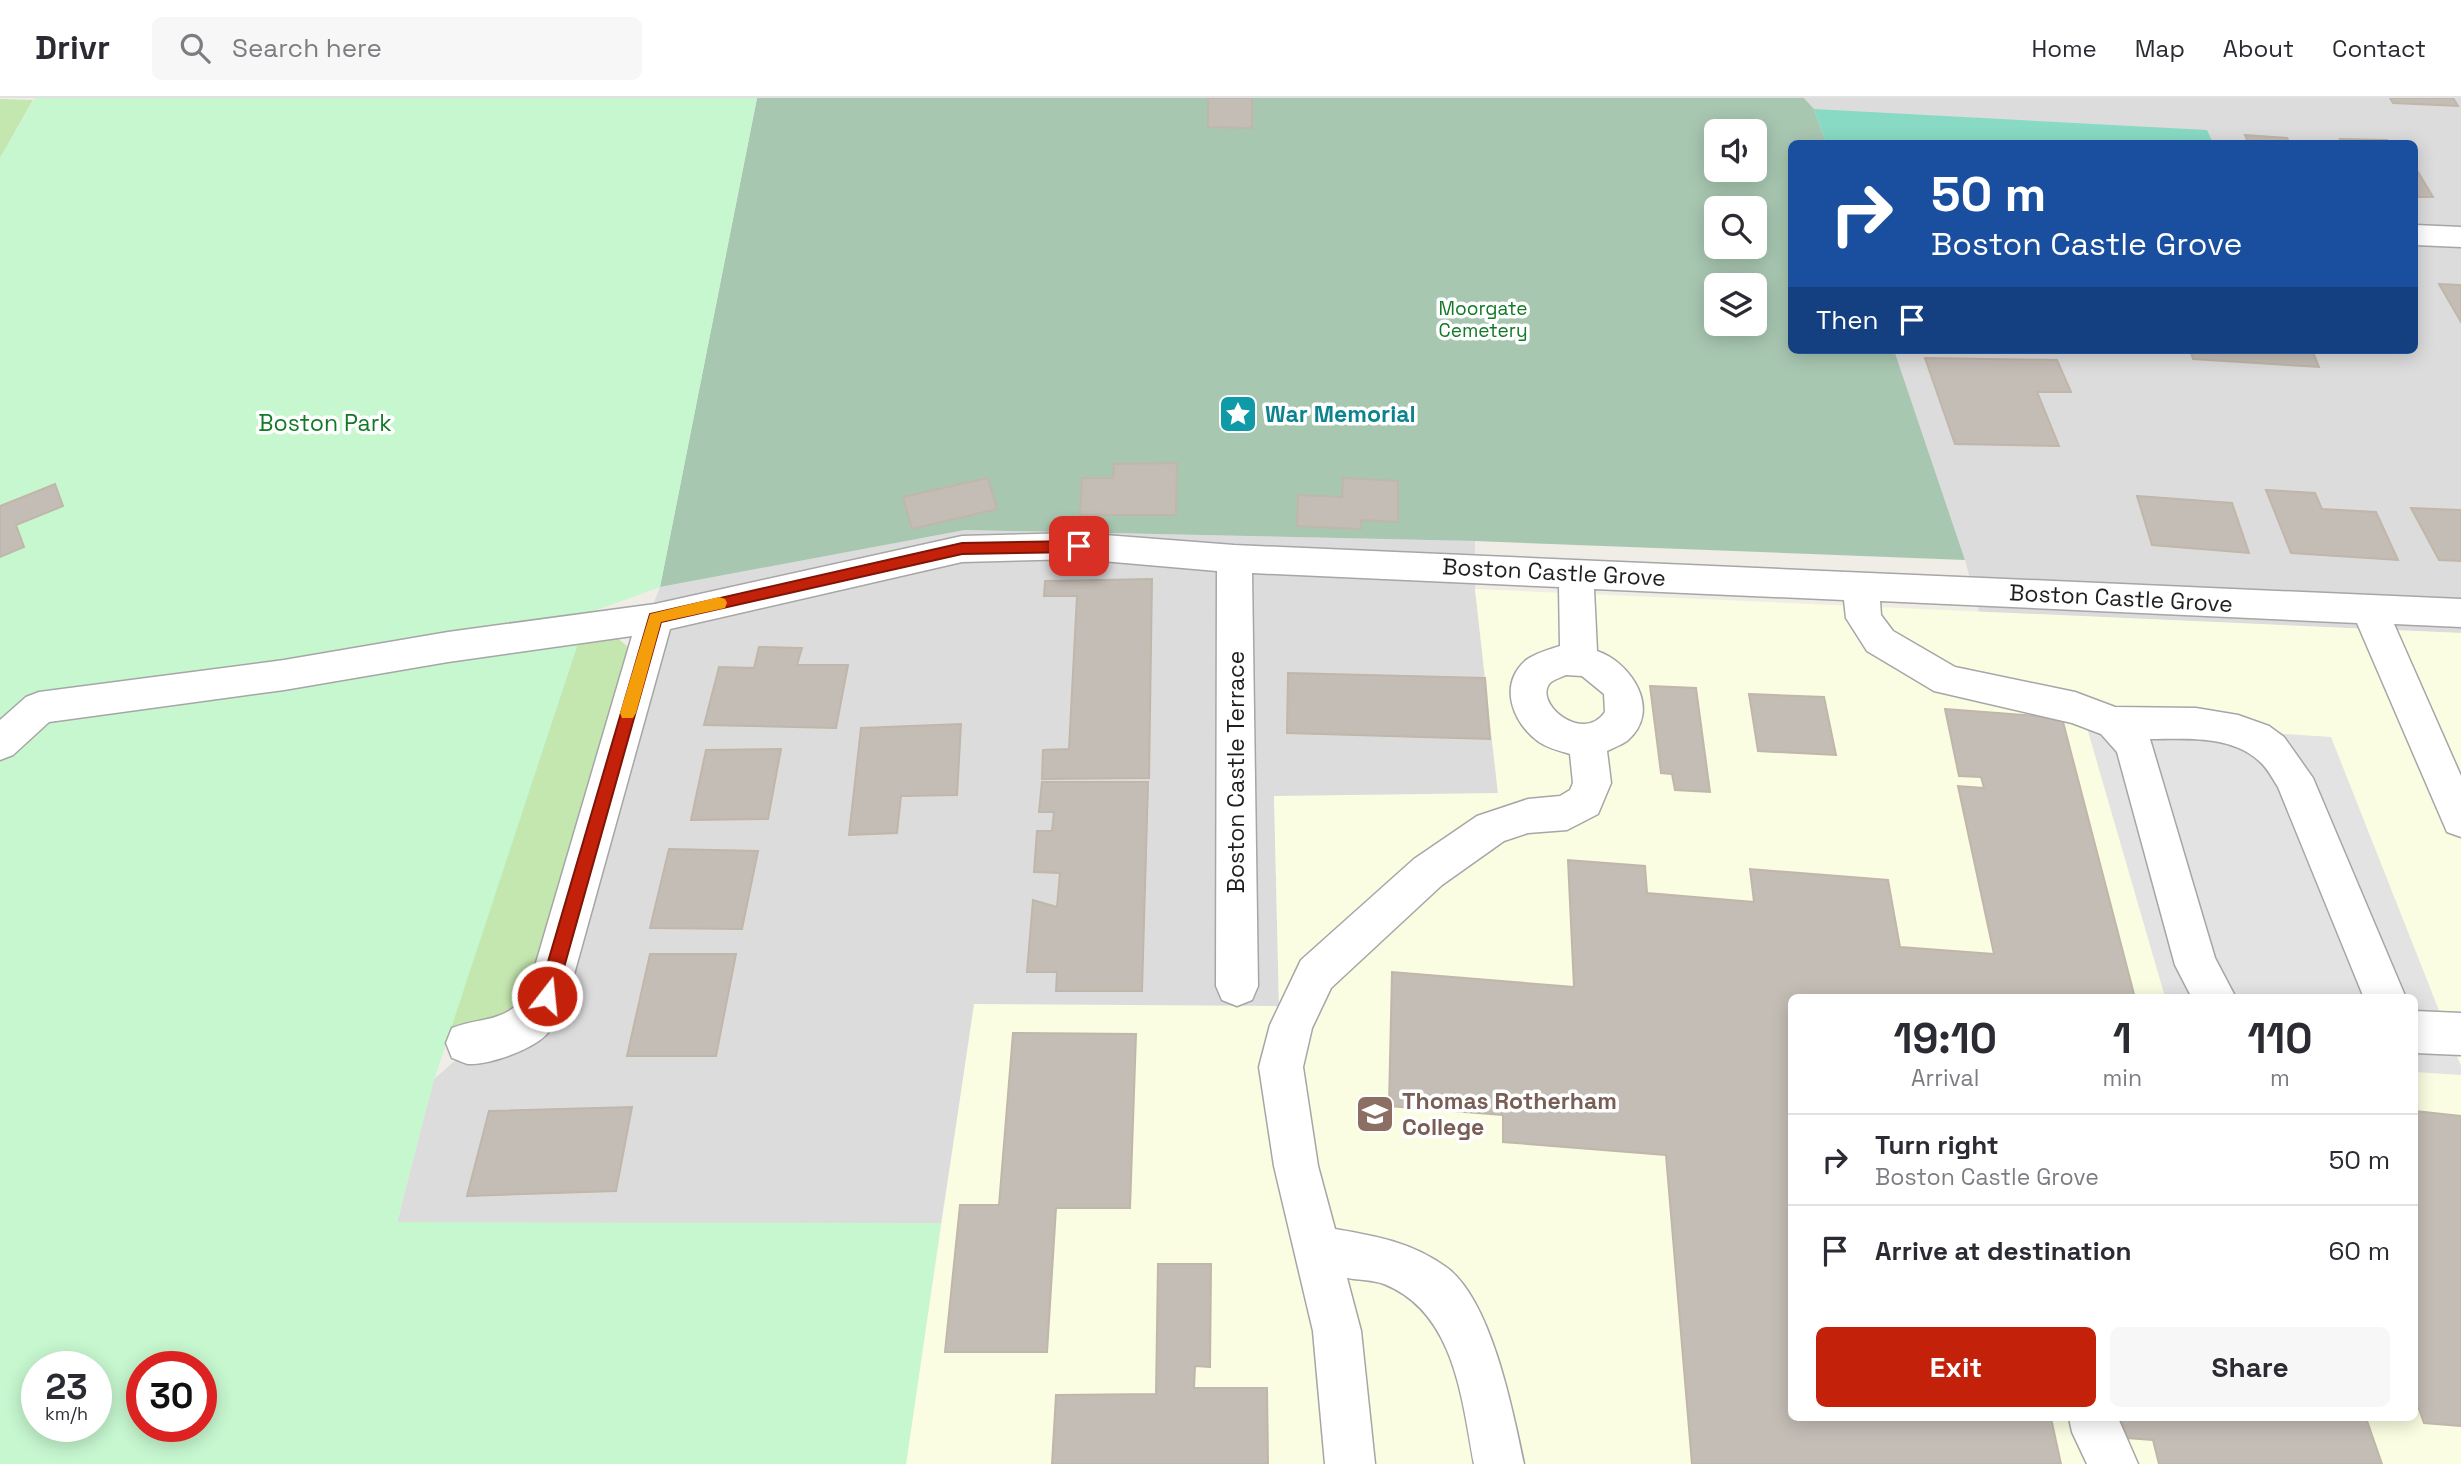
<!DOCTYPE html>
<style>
body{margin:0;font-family:"Space Grotesk",sans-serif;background:#f7f7f7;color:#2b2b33;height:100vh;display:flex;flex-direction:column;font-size:26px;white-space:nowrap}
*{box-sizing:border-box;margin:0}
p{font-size:23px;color:#7c7c81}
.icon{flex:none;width:38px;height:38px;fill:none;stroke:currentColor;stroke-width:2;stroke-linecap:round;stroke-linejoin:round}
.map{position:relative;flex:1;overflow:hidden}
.details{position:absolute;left:1788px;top:896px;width:630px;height:427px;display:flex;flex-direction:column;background:#fff;border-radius:10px;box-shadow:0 4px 18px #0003}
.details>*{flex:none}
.banner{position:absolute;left:1788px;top:42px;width:630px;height:214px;border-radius:10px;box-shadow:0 4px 18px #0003;background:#1a4fa0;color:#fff;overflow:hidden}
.buttons{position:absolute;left:1704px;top:21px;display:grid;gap:14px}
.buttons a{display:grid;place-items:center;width:63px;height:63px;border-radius:10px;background:#fff;box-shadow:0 4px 18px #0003;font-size:35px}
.speed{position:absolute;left:21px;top:1253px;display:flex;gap:14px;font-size:35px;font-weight:700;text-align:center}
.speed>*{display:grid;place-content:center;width:91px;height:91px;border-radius:50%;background:#fff;box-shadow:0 4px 18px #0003;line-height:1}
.speed small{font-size:18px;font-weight:400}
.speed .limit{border:10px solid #d22;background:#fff;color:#111}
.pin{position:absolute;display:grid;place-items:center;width:60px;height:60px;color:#fff;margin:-30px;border-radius:14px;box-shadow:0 4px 10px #0006}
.me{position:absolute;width:77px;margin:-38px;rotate:16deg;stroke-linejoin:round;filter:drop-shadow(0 0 5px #0008)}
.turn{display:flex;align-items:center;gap:24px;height:147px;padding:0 28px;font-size:32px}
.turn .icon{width:91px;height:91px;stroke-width:2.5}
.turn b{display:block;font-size:49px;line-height:60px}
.then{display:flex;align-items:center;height:66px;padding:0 28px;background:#0003;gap:14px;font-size:26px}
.eta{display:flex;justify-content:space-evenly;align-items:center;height:119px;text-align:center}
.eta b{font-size:42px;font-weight:700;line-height:49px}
.primary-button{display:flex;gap:14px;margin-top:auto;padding:14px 28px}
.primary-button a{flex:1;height:80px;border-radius:10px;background:#c4210b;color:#fff;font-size:28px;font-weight:700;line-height:80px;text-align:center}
.primary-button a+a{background:#f7f7f7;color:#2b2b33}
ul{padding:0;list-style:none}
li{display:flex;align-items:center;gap:21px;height:91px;padding:0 28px;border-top:2px solid #e1e1e2}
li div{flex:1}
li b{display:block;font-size:26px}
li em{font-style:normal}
header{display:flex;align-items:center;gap:42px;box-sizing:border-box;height:98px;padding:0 35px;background:#fff;border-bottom:2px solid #e1e1e2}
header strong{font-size:33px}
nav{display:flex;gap:38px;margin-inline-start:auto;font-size:24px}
.search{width:490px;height:63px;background:#f7f7f7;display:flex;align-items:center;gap:18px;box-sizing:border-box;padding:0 24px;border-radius:10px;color:#7c7c81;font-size:26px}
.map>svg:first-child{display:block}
</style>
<header>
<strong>Drivr</strong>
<div class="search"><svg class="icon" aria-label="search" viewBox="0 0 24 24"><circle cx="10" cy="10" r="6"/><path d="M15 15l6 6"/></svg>Search here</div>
<nav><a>Home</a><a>Map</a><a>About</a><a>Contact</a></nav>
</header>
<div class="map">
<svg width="2461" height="1366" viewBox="0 0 2461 1366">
<rect width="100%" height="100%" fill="#efede6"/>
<path fill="#dddcdc" d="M1804 0H2461V535L1979 514 1965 462 1894 252H2415V46L1826 45 1814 11Z
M965 432 1475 443V491L1498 696 1274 699 1279 908 975 907 941 1125H397L433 982 534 893 628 571 660 489Z"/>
<path fill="#fafde1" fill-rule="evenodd" d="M1475 491 2461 535V1366H906L974 906 1279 908 1274 698 1498 695ZM1792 900H2415V1320H1792Z"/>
<path fill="#c4e7af" d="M0 1 33 2 0 60Z
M615 538 628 549V571L534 893 505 923 449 933 578 544Z"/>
<path fill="#a8c7b1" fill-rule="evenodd" d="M757 0H1804L1814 11 1826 45 1792 46V252H1894L1965 462 1475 443 965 432 660 489ZM1717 33H1755V72H1717ZM1717 110H1755V149H1717ZM1717 187H1755V226H1717Z"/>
<path fill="#c6f7cf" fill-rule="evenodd" d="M35 0H757L660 489 588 515 434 982 397 1124 941 1125 906 1366H0V60ZM37 1269H96V1328H37ZM142 1269H201V1328H142Z"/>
<path fill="#88dac4" d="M1814 11 2207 32 2213 45H1826Z"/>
<path fill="#e3e3e3" d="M2085 623 2331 639 2461 968V977L2415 974V900L2165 899Z"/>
<path fill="#c4bdb6" stroke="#c0b6a9" stroke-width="2" d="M1208 0H1252V30L1208 29Z
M2390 0H2453L2458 8 2393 5Z
M2245 37 2287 40 2290 46H2249Z
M2340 41 2387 42 2389 46H2343Z
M2415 69 2433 99H2415Z
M2439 186 2461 187V224Z
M2190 252H2312L2319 269 2193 261Z
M1925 260 2057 262 2071 294H2037L2059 348 1955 346Z
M1177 365 1176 417H1080L1082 380H1113L1114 366Z
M988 380 997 411 912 431 903 399Z
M1343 380 1398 383V424L1361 422V431L1297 428 1298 397 1342 399Z
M55 386 63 408 16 427 24 449 0 459V408Z
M2266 392 2315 395 2322 411 2376 414 2398 462 2291 455Z
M2137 398 2232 405 2249 455 2152 447Z
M2411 410 2461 412V463L2439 462Z
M1152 481 1149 680 1042 681 1043 652 1069 651 1077 498H1044L1045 483Z
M759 549 802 550 797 567H848L836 630 704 627 719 569 754 570Z
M1288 575 1485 580 1490 641 1287 635Z
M1650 588 1696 590 1710 694 1675 692 1672 676 1661 675Z
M1749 596 1824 599 1836 657 1758 653Z
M1945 611 2062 620 2135 900H1792V1320H2051L2061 1366H1692L1666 1057 1503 1044V1017L1389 1008 1392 874 1574 889 1568 762 1645 768 1647 795 1754 804 1750 771 1888 782 1900 849 1994 856 1958 688 1984 690 1981 679 1959 678Z
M961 626 957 697 901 698 897 735 849 737 861 630Z
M781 651 768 721 691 722 706 652Z
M1042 684H1148L1142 893H1056L1057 874H1027L1033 802 1057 809 1060 775 1034 774 1037 733H1052L1054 714H1039Z
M669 751 758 753 742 831 650 830Z
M650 856H736L716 958H627Z
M1013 935 1136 936 1130 1110H1056L1047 1254H945L960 1107H999Z
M632 1009 616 1093 467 1098 489 1013Z
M2415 1013 2461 1018V1328L2424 1325 2415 1300Z
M1158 1166H1211L1210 1269 1195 1268 1194 1290H1267L1268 1366H1052L1056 1297 1156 1296Z
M2121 1320H2366L2382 1366H2159L2153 1342 2127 1340Z"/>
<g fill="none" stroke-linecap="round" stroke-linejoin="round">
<defs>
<path id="minor" d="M2415 127 2461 129V149L2415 147Z
M1079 435 1234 447 2461 501V529L2394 526 2461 678V739L2447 734 2357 525 1880 503 1881 517 1893 533 1955 569 2075 594 2115 609 2196 610 2238 617 2269 628 2284 639 2313 680 2406 900H2364L2278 689C2272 680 2267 669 2258 662 2230 637 2185 641 2150 641L2215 860 2236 900H2192L2175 867 2117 654 2101 636 2072 625 1934 593 1867 553 1846 520 1844 502 1594 491 1597 553C1631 564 1663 613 1627 643 1621 647 1613 650 1607 653L1611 685 1598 716 1567 732 1528 735 1504 743 1442 787 1331 890 1312 930 1303 969 1318 1068 1335 1131C1376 1138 1411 1144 1446 1169 1491 1201 1513 1313 1524 1366H1474C1462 1302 1455 1214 1384 1186 1373 1182 1359 1182 1347 1180L1361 1233 1375 1366H1325L1313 1233 1274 1068 1259 969 1270 927 1301 862 1414 761 1477 718 1528 701 1560 698 1570 692 1573 685 1570 656C1560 653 1548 650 1539 644 1513 625 1498 588 1525 563 1533 556 1550 551 1560 548L1559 489 1252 475 1258 888 1252 902 1237 908 1222 902 1216 888 1217 473 1079 461 962 464 670 531 568 898C562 912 556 926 546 937 531 952 489 967 468 966 463 965 456 961 452 960L446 945 452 930C483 918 509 926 528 892L632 538 448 564 284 592 49 624 13 657 0 662V622L26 599 39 594 284 562 448 534 655 506 962 438ZM1566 577 1582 578 1604 596 1605 614C1582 647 1531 603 1551 584 1555 581 1562 579 1566 577Z
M2415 913 2461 915V957L2415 955Z
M2069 1320H2118L2138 1366H2087L2072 1334Z"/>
</defs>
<use href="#minor" stroke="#a6a6a6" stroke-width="3"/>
<use href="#minor" fill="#fff" fill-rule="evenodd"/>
</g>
<path fill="#c4210b" stroke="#7f1507" stroke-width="2" d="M1079 443 1086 448 1079 454 962 456 661 524 556 898 553 904 547 907 541 904 538 898 650 516 962 445Z"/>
<path fill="#f59e0b" d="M719 499 725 501 727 505 725 510 661 524 636 615 633 620H622L620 615 650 516Z"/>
<defs>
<symbol id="sight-square" viewBox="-11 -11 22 22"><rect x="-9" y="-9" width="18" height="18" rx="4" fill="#0f9aa8" stroke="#fff"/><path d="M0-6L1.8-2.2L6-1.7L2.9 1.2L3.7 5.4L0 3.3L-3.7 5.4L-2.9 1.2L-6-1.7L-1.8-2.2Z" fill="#fff"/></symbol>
<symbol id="university-square" viewBox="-11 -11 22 22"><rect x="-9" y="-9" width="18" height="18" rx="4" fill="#8d6e63" stroke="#fff"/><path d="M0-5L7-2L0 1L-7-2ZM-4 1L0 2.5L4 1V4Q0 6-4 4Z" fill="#fff"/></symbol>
</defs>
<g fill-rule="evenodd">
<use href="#sight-square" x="1216" y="294" width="44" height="44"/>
<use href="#university-square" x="1353" y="994" width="44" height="44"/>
</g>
<g text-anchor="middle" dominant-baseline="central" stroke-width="7" stroke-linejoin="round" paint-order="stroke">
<g font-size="19" fill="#127926" stroke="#fff">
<text x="1483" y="210">Moorgate<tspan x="1483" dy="22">Cemetery</tspan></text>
</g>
<g font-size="23" font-weight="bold" fill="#0d838f" stroke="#fff" text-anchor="start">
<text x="1265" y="316">War Memorial</text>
</g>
<g font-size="23" fill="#127926" stroke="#fff">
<text x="325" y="325">Boston Park</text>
</g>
<g font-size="23" fill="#1f1f1f" stroke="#fff">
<text transform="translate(1554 474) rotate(3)">Boston Castle Grove</text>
<text transform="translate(2121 500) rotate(3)">Boston Castle Grove</text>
<text transform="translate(1236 674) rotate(-90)">Boston Castle Terrace</text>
</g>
<g font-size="23" font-weight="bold" fill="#785e54" stroke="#fff" text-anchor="start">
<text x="1402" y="1003">Thomas Rotherham<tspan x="1402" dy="26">College</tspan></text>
</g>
</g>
</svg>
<div class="buttons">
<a><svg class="icon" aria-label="sound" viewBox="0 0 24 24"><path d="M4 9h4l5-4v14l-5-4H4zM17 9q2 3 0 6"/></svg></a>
<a><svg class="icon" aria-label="search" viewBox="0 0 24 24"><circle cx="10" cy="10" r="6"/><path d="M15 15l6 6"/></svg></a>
<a><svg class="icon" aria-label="layers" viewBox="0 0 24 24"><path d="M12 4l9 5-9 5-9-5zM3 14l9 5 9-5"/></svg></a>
</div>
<div class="speed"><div>23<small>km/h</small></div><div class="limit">30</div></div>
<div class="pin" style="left:1079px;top:448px;background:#d93025"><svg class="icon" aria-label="arrive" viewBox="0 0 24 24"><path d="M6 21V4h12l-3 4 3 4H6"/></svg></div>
<svg class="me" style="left:547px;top:898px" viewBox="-20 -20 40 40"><circle r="17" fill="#c4210b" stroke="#fff" stroke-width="3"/><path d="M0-11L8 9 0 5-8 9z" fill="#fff"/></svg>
<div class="banner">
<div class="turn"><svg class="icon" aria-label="right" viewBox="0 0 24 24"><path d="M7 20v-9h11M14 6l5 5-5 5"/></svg><div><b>50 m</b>Boston Castle Grove</div></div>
<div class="then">Then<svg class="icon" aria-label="arrive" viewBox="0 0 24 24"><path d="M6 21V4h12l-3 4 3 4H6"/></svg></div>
</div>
<section class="details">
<div class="eta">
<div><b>19:10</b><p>Arrival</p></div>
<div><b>1</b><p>min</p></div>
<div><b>110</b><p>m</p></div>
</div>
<ul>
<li><svg class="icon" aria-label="right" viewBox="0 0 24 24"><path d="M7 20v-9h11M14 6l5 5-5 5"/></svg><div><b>Turn right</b><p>Boston Castle Grove</p></div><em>50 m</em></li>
<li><svg class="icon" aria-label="arrive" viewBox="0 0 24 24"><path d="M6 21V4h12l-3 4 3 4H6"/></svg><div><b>Arrive at destination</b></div><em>60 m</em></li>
</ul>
<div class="primary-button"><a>Exit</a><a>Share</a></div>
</section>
</div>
